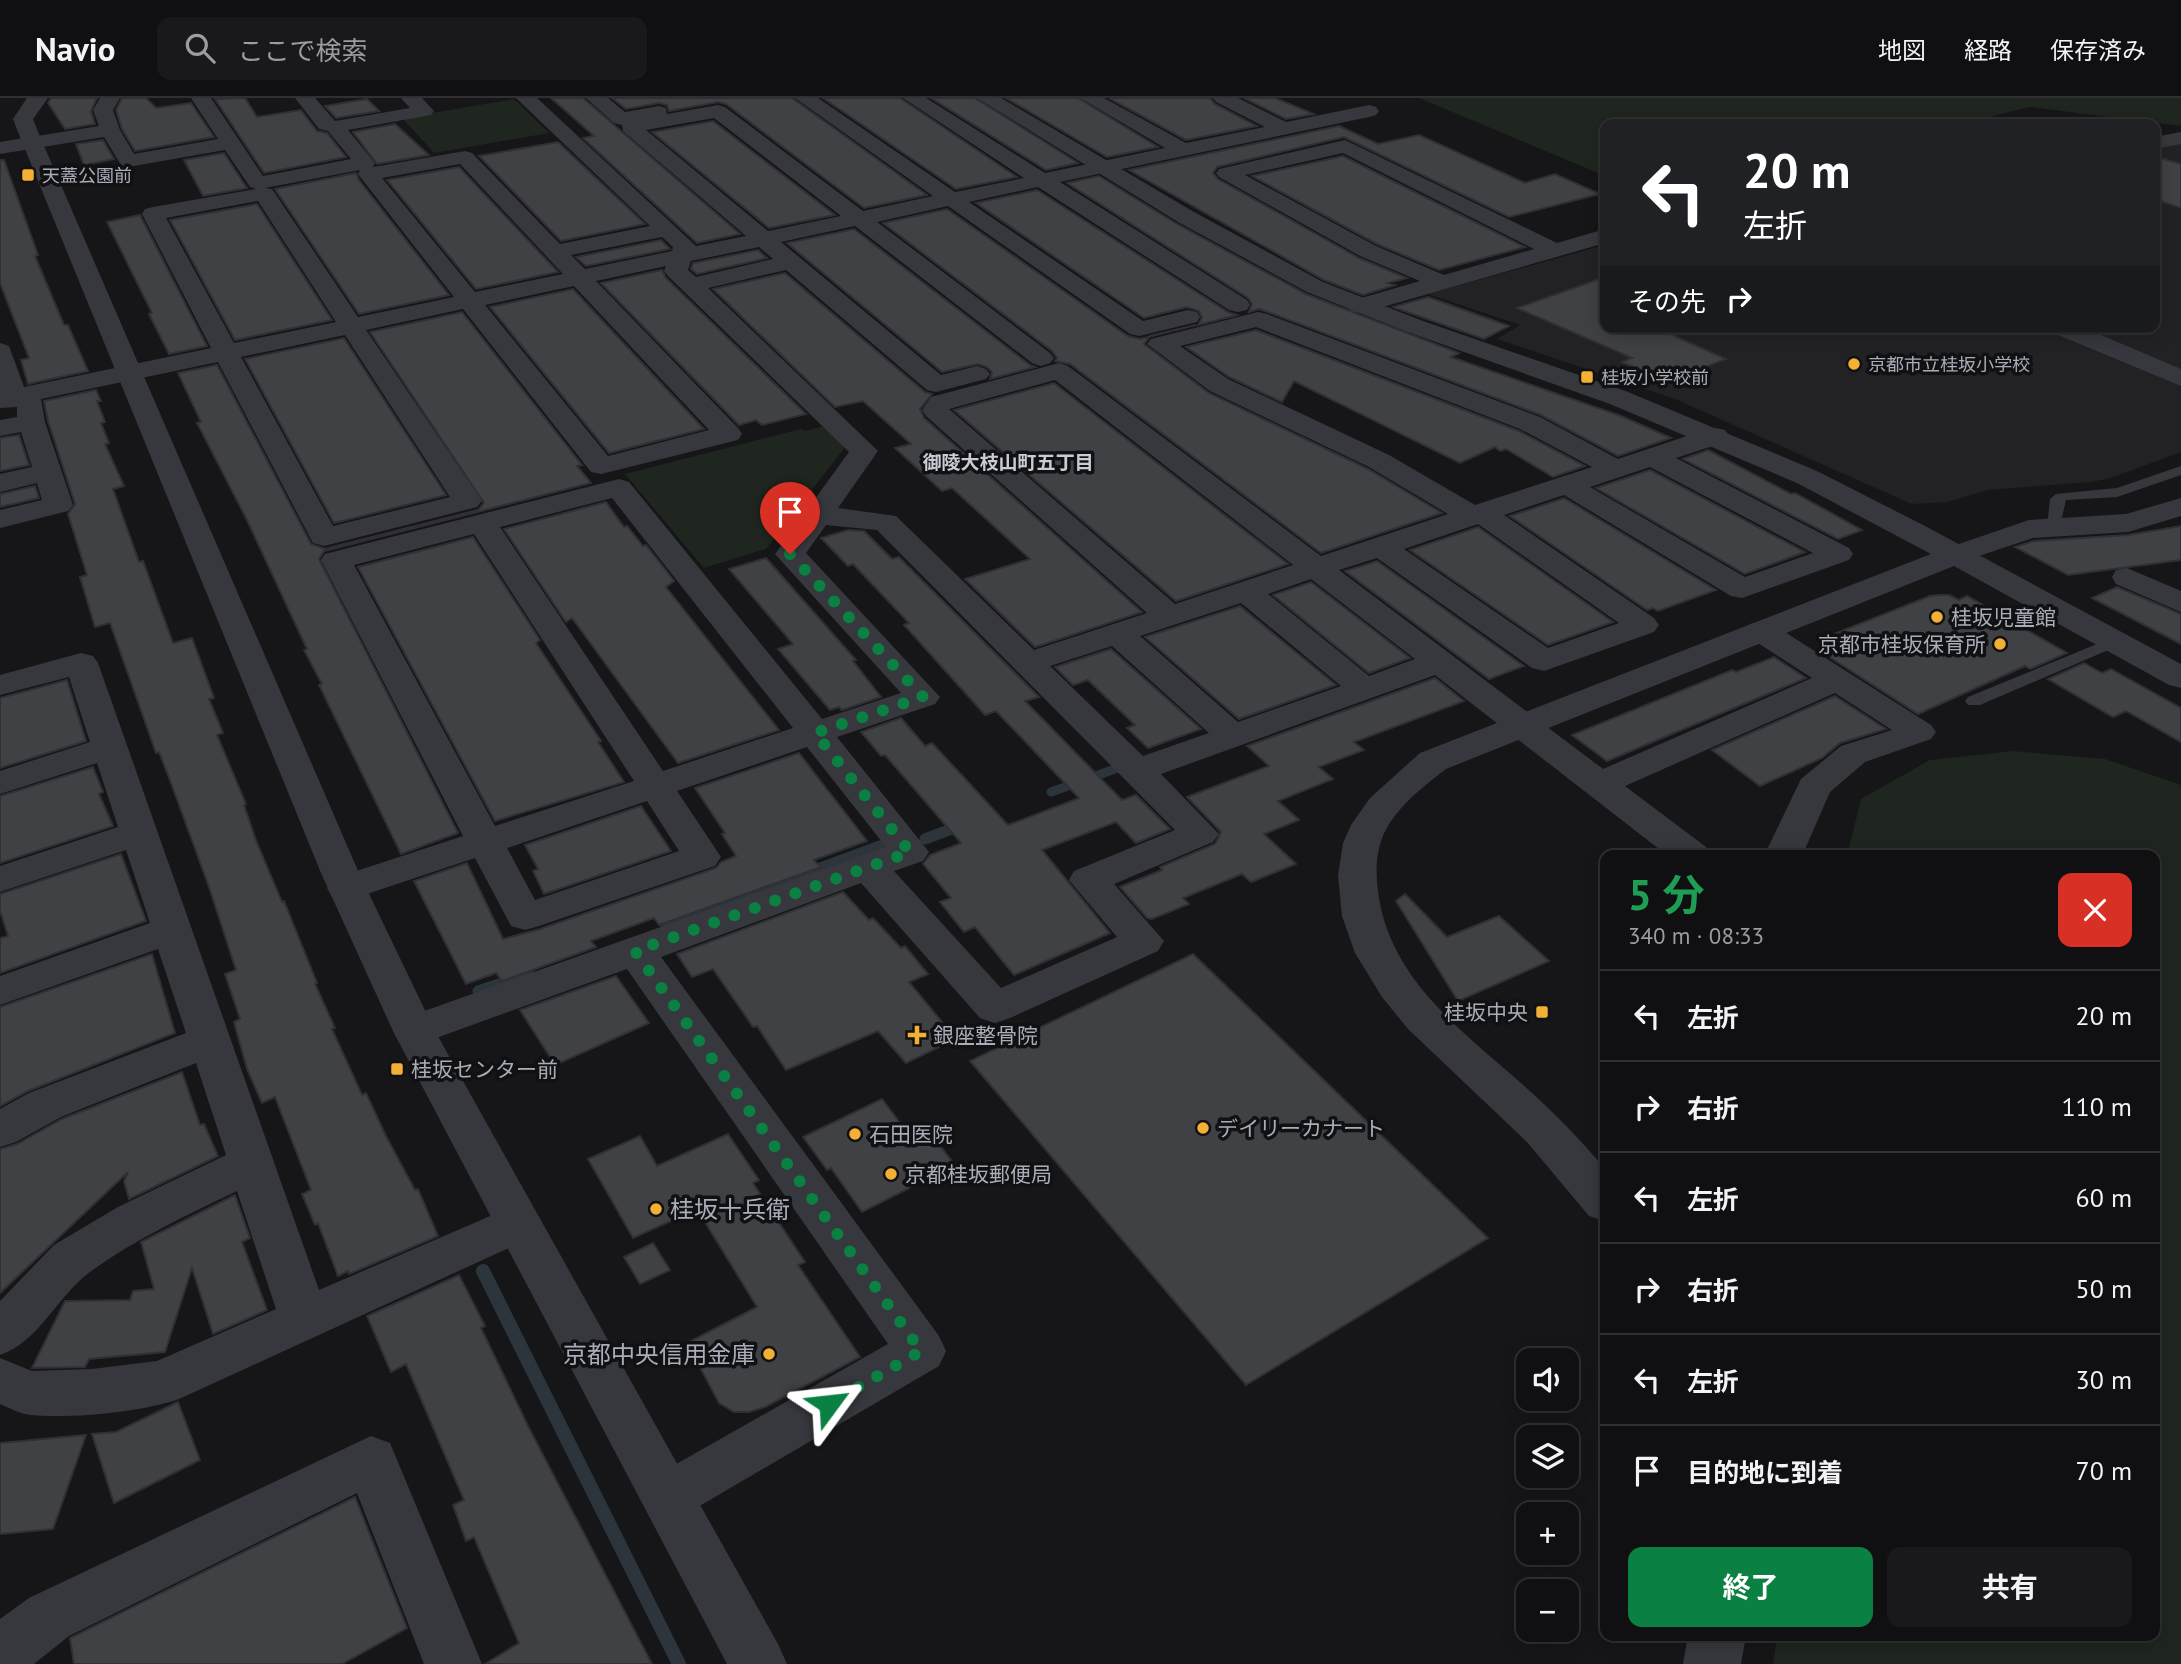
<!DOCTYPE html>
<html lang="ja">
<meta charset="utf-8">
<style>
body{margin:0;font-family:"PT Sans","Noto Sans JP",sans-serif;background:#19191b;color:#f1f3f6;height:100vh;display:flex;flex-direction:column;font-size:26px;white-space:nowrap}
*{box-sizing:border-box;margin:0}
p{font-size:23px;color:#9c9d9f}
.icon{flex:none;width:38px;height:38px;fill:none;stroke:currentColor;stroke-width:2;stroke-linecap:round;stroke-linejoin:round}
.map{position:relative;flex:1;overflow:hidden}
.panel{position:absolute;left:1600px;top:752px;width:560px;height:791px;display:flex;flex-direction:column;background:#101012;border-radius:14px;box-shadow:0 4px 18px #0003,0 0 0 2px #303032}
.panel>*{flex:none}
.guide{position:absolute;left:1600px;top:21px;width:560px;height:214px;border-radius:14px;box-shadow:0 4px 18px #0003,0 0 0 2px #303032;background:#202124;color:#fff;overflow:hidden}
.controls{position:absolute;left:1516px;top:1250px;display:grid;gap:14px}
.controls a{display:grid;place-items:center;width:63px;height:63px;border-radius:14px;background:#101012;box-shadow:0 4px 18px #0003,0 0 0 2px #303032;font-size:35px}
.pin{position:absolute;display:grid;place-items:center;width:60px;height:60px;color:#fff;margin:-72px -30px;border-radius:50% 50% 50% 0;rotate:-45deg;box-shadow:0 0 7px #0007}
.pin .icon{rotate:45deg}
.me{position:absolute;width:77px;margin:-38px;rotate:60deg;stroke-linejoin:round;filter:drop-shadow(0 0 5px #0008)}
.turn{display:flex;align-items:center;gap:24px;height:147px;padding:0 28px;font-size:32px}
.turn .icon{width:91px;height:91px;stroke-width:2.5}
.turn b{display:block;font-size:49px;line-height:60px}
.then{display:flex;align-items:center;height:66px;padding:0 28px;background:#0003;gap:14px;font-size:26px}
.round{display:grid;place-items:center;flex:none;width:74px;height:74px;border-radius:14px;background:#19191b}
.head{display:flex;align-items:center;justify-content:space-between;height:119px;padding:0 28px}
h1{font-size:42px;font-weight:700;line-height:52px;color:#1e9e55}
.action{display:flex;gap:14px;margin-top:auto;padding:14px 28px}
.action a{flex:1;height:80px;border-radius:14px;background:#0b8043;color:#fff;font-size:28px;font-weight:700;line-height:80px;text-align:center}
.action a+a{background:#19191b;color:#f1f3f6}
ul{padding:0;list-style:none}
li{display:flex;align-items:center;gap:21px;height:91px;padding:0 28px;border-top:2px solid #303032}
li div{flex:1}
li b{display:block;font-size:26px}
li em{font-style:normal}
header{display:flex;align-items:center;gap:42px;box-sizing:border-box;height:98px;padding:0 35px;background:#101012;border-bottom:2px solid #303032}
header strong{font-size:33px}
nav{display:flex;gap:38px;margin-inline-start:auto;font-size:24px}
.search{width:490px;height:63px;background:#19191b;display:flex;align-items:center;gap:18px;box-sizing:border-box;padding:0 24px;border-radius:14px;color:#9c9d9f;font-size:26px}
.map>svg:first-child{display:block}
</style>
<header>
<strong>Navio</strong>
<div class="search"><svg class="icon" aria-label="search" viewBox="0 0 24 24"><circle cx="10" cy="10" r="6"/><path d="M15 15l6 6"/></svg>ここで検索</div>
<nav><a>地図</a><a>経路</a><a>保存済み</a></nav>
</header>
<div class="map">
<svg width="2181" height="1566" viewBox="0 0 2181 1566">
<rect width="100%" height="100%" fill="#161618"/>
<path fill="#222225" d="M2181 43V273L2077 229H2154V51Z
M1605 147V229H2051L2181 284V354L2111 380 2091 384 1988 392 1947 404 1912 406 1675 301 1497 241 1520 227 1428 196Z"/>
<path fill="#1e261f" d="M1419 0H2181V28L2030 9 1960 26H1605V78Z
M514 1 549 35 434 55 402 20Z
M825 328 846 348 766 451 704 470 625 376 801 331 805 333Z
M2013 653 2105 661 2181 687V1566H1773L1777 1538H2154V758H1847L1861 701 1930 662Z"/>
<g fill="none" stroke-linecap="round" stroke-linejoin="round">
<path stroke="#2c353c" stroke-width="9" d="M1051 694 1115 671
M958 729 963 727"/>
<path stroke="#2c353c" stroke-width="11" d="M925 741 962 727
M666 827 880 748
M478 893 529 876"/>
<path stroke="#2c353c" stroke-width="14" d="M483 1173 679 1566"/>
</g>
<path fill="#404145" stroke="#303034" stroke-width="2" d="M51 0H97L91 13 95 26 65 31 48 5Z
M122 0H146L156 10 191 5 214 39 135 53 122 31 116 12Z
M245 0 257 19 301 12 317 33 327 35 346 59 264 75 215 1Z
M551 0H583L740 136 697 145 583 40 594 38Z
M612 0H792L927 97 864 110 726 6 718 4 669 13 667 7 659 5 626 11Z
M823 0H900L1017 79 956 91Z
M931 0H975L1078 65 1046 72Z
M1006 0H1078L1158 49 1107 59Z
M1109 0H1210L1215 6 1257 28 1186 42Z
M1244 0H1275L1314 16 1286 21Z
M367 1 379 13 336 20 325 8Z
M713 23 835 117 769 130 652 34Z
M395 26 429 57 377 66 353 34Z
M1339 28 1378 46 1419 37 1525 85 1555 76 1600 96 1509 119 1344 39 1217 69 1213 75 1218 81 1359 160 1407 180 1388 185 1395 187 1363 197 1324 182 1129 72Z
M103 42 114 61 84 67 76 46Z
M558 44 645 126 561 143 479 58Z
M224 55 247 90 203 98 184 62Z
M1343 58 1525 149 1439 172 1377 146 1252 78Z
M2154 58 2181 66V110L2154 101Z
M0 62H4L38 157 35 158 64 227H68L88 273 28 286 21 262 29 260 0 185Z
M459 69 558 174 476 191 387 82Z
M356 75 359 82 449 197 359 216 275 91Z
M1099 78 1177 126 1306 196 1459 255 1451 259 1621 318 1671 340 1618 358 1541 317 1268 214 1259 211 1249 214 1252 206 1248 200 1067 85Z
M1037 92 1228 214 1237 217 1198 227 1202 220 1199 213 1187 209 1144 220 976 105Z
M257 106 332 222 235 242 170 122Z
M947 111 1128 238 1140 241 1196 227 1150 238 1144 246 1209 295 1368 371 1442 415 1321 455 1070 266 1055 263 1057 260 1052 253 883 125Z
M140 117 207 248 169 256 149 216 152 215 107 124Z
M854 131 1030 267 1035 269 990 281 992 274 987 269 978 266 942 274 787 145Z
M661 142 670 151 586 168 576 159Z
M758 152 767 160 697 176 691 171 693 165Z
M662 172 666 180 806 316 762 327 756 322 739 327 601 185Z
M785 175 925 294 932 296 920 311 924 320 1142 514 1035 549 965 481 1030 461 952 390 942 393 895 350 911 346 863 303 835 309 713 191Z
M1605 179V229H1655L1726 261 1667 284 1622 264 1632 260 1517 210Z
M573 191 704 331 609 355 490 209Z
M1428 199 1509 228 1484 241 1393 209Z
M462 214 582 367 577 368 591 385 324 453 319 461 458 735 401 756 319 587 322 586 304 552 307 551 246 420 197 325 201 324 178 275 217 267 311 446 325 451 478 412 484 405 370 234Z
M1256 232 1519 333 1585 368 1553 379 1506 351 1500 353 1495 349 1460 365 1294 283 1282 304 1229 279 1186 249Z
M344 240 446 397 334 425 245 261Z
M1054 285 1288 466 1176 503 954 312Z
M96 292 101 303H97L105 324 101 325 109 345 105 346 124 388 113 391 139 464 143 463 173 545 192 540 214 600 209 601 223 635 217 637 246 706 244 707 257 745 282 804 284 803 317 885 315 886 335 930 332 931 362 997 366 995 386 1038 415 1092 418 1091 438 1138 349 1176 348 1173 338 1178 318 1125 315 1127 302 1096 311 1092 275 999 262 1005 247 971 234 924 240 921 225 876 236 872 209 789 171 685 159 654 156 655 110 525 95 529 80 479 87 477 68 416 75 406 48 323 44 303Z
M19 337 29 367 0 373V340Z
M1708 352 1791 396 1795 395 1862 432 1838 441 1683 361Z
M1650 372 1805 454 1745 476 1596 390Z
M35 388 39 400 0 409V396Z
M1564 400 1716 492 1658 513 1653 510 1647 512 1510 418Z
M606 404 624 429 627 428 643 448 646 447 674 483 666 489 779 632 678 665 572 520 566 524 504 431Z
M2181 428V462L2068 477 2015 449 2034 443 2128 437Z
M1478 429 1613 524 1548 547 1410 452Z
M848 432 864 433 892 461 899 459 1039 599 1025 603 1122 702 1136 697 1170 731 1136 745 1116 724 1042 752 1110 835 1014 877 975 829 964 834 940 804 951 800 923 766 930 757 961 745 885 657 881 658 861 634 901 620 925 648 932 645 1008 727 1079 700 996 613 985 617 904 527 909 525 853 466 848 468 821 440Z
M473 439 540 542 536 545 601 643 598 644 624 684 495 723 358 469Z
M766 460 856 562 853 563 881 599 842 612 839 609 830 612 778 551 793 546 729 471Z
M1377 463 1524 568 1489 581 1345 473Z
M1311 484 1410 560 1369 575 1273 497Z
M2117 489 2181 516V546L2092 500Z
M1939 497H1949L1959 502 1967 498 2067 555 2030 571 2025 568 1918 616 1831 560 1826 539 1930 498Z
M1240 508 1336 587 1239 621 1145 539Z
M1111 551 1201 631 1148 650 1127 630 1135 627 1088 582 1073 587 1055 569Z
M1774 559 1806 580 1607 663 1572 637 1732 572 1736 574Z
M2084 565 2102 575 2111 571 2181 610V644L2126 613 2113 619 2048 581Z
M1435 580 1464 603 1354 644 1364 652 1319 669 1333 681 1278 703 1299 722 1264 736 1296 766 1251 784 1242 776 1183 800 1189 806 1152 821 1147 820 1120 789 1162 772 1160 769 1215 746 1221 734 1187 699 1269 668 1247 648Z
M67 582 86 643 0 670V600Z
M1835 598 1886 631 1840 645 1822 660 1760 688 1712 652Z
M799 655 867 743 814 762 821 769 659 827 654 820 591 843 596 849 502 883 496 875 466 886 414 783 467 765 503 841 540 831 716 770 721 764 736 758 722 736 725 735 695 690Z
M93 669 103 694 99 696 113 728 0 765V698Z
M641 708 671 753 544 796 533 773 538 771 525 747Z
M121 756 146 823 0 875V840L8 838 0 813V796Z
M843 794 869 822 873 820 901 850 905 848 928 876 909 884 956 941 906 965 878 933 786 972 757 928 753 929 713 871 692 879 677 856Z
M1405 796 1447 839 1499 818 1549 863 1458 903 1396 803Z
M152 856 175 935 28 993 0 1008V909Z
M1193 856 1488 1140 1246 1287 970 963Z
M616 878 649 925 555 967 520 912Z
M182 974 200 1027 204 1026 218 1058 129 1101 124 1083 128 1074 0 1195V1051L17 1046 62 1021Z
M882 1001 910 1038 926 1030 955 1067 862 1114 831 1070 827 1072 803 1039Z
M728 1036 759 1082 753 1085 805 1164 798 1167 860 1259 765 1309 749 1314H734L719 1305 687 1245 757 1209 697 1111 633 1140 588 1061 640 1038 657 1068Z
M235 1097 250 1140 242 1144 267 1212 213 1236 192 1170 165 1254 89 1261 85 1269 32 1270 65 1203 130 1202 133 1193 154 1191 141 1144Z
M653 1145 670 1172 640 1186 624 1159Z
M459 1177 485 1228 481 1230 529 1330 652 1566H485L519 1545 474 1439 466 1443 453 1407 464 1402 406 1266 391 1274 367 1218Z
M178 1304 200 1362 114 1405 92 1336 116 1334Z
M86 1337 53 1431 0 1436V1345Z
M355 1399 407 1530 342 1566H74L70 1540Z"/>
<g fill="none" stroke-linecap="round" stroke-linejoin="round">
<path fill="#37383d" fill-rule="evenodd" d="M2181 368V377L2117 399 2066 402 2059 432 2054 433 2047 429 2050 401 2056 396 2117 390Z
M2114 539 2120 541 2122 544 2120 547 1980 607H1968L1965 603 1968 599Z"/>
<path fill="#37383d" fill-rule="evenodd" d="M100 0H120L113 12 120 32 134 56 218 41 191 0H211L263 78 351 61 328 33 319 31 295 0H315L335 23 410 10 401 0H422L434 13 431 17 348 32 375 65 373 69 465 53 472 55 560 146 650 128 516 0H537L696 148 746 138 623 33 622 27 614 25 586 0H608L625 14 659 8 666 10 667 16 718 7 725 9 863 113 933 98 795 0H818L955 94 1024 80 903 0H926L1045 75 1165 50 1080 0H1104L1186 45 1265 29 1216 4 1213 0H1238L1286 24 1369 7 1376 9 1379 13 1376 17 1369 19 1060 84 1247 202 1250 207 1247 212 1238 214 1229 212 1038 89 969 104 1143 223 1188 212 1197 214 1200 219 1197 224 1139 238 1130 236 948 108 877 124 1050 255 1054 260 1050 265 1041 268 1032 265 855 128 781 144 941 277 977 268 986 271 990 276 986 281 936 294 927 292 786 172 708 190 878 353 838 410 896 418 1034 552 1147 515 926 318 922 312 931 299 1059 265 1068 268 1321 458 1448 416 1369 369 1210 293 1147 246 1151 241 1258 214 1267 216 1540 319 1618 361 1705 332 1715 330 1725 332 1729 338 1725 344 1676 360 1849 450 1853 456 1849 462 1742 500 1731 498 1564 397 1504 417 1654 520 1659 527 1654 534 1544 573 1532 570 1377 460 1339 472 1603 671 1812 580 1750 540 1745 533 1750 526 1761 523 1772 526 1931 627 1936 634 1931 641 1865 664 1830 694 1802 758H1764L1801 681 1841 648 1892 632 1835 595 1625 688 1706 749 1712 758H1668L1435 577 1161 676 1219 736 1213 744 1114 786 1164 843 1158 853 1010 920 995 925 980 920 861 785 661 859 939 1238 946 1253 939 1268 686 1416 667 1424 648 1416 640 1399 648 1382 888 1246 627 871 414 948 399 944 393 933 399 922 886 749 807 649 677 693 721 759 715 768 539 828 525 832 511 828 475 760 346 803 332 799 327 790 332 781 463 738 321 462 325 456 619 381 629 384 822 621 901 595 775 456 849 354 668 178 664 173 666 168 596 183 738 330 742 336 738 342 601 376 591 374 463 211 366 232 482 403 477 409 324 448 313 445 218 264 41 301 45 324 73 407 68 413 0 430V412L42 402 37 385 0 394V376L32 369 21 334 0 338V322L17 319V309L0 310V245L9 248 24 289 211 250 142 116 145 111 153 109 256 91 250 89 225 52 128 69 121 67 104 39 0 56V44L99 28 93 12ZM714 20 841 118 768 133 646 32ZM460 66 563 176 475 194 382 80ZM360 72 358 76 361 80 454 199 358 219 272 91 265 90ZM258 103 336 224 234 245 166 120ZM662 139 673 149 672 153 585 171 571 157ZM759 149 773 161 696 179 688 172 691 163ZM574 188 709 332 608 358 485 207ZM1256 229 1520 331 1592 369 1475 407 1389 357 1228 281 1180 248ZM345 237 450 399 333 428 241 259ZM1055 282 1293 467 1175 506 949 311ZM1650 369 1813 455 1745 479 1590 389ZM612 400 793 630 663 673 500 429ZM1478 426 1619 525 1548 550 1404 451ZM826 427 877 432 1175 732 1074 773 1069 782 1117 839 1001 890 894 773 923 763 929 754 837 639 935 606 940 599 806 455ZM474 436 634 683 495 728 354 467ZM1311 481 1415 561 1369 578 1268 496ZM1241 505 1341 588 1238 624 1140 538ZM1112 548 1209 635 1143 658 1050 568ZM647 703 679 753 535 802 507 750Z
M2181 34V46L2154 51V39Z
M1345 42 1557 145 1605 131V145L1369 213 1360 215 1351 213 1348 208 1351 203 1420 183 1360 158 1219 79 1216 75 1219 71ZM1343 55 1534 151 1444 177 1376 148 1245 77Z
M2048 229H2082L2181 271V288L2051 234Z
M2181 400V418L2128 434 2033 440 1955 466 1944 463 1940 457 1944 451 2029 422 2126 416Z
M2127 470 2181 493V514L2116 486 2112 479 2116 472Z
M81 555 93 558 98 565 319 1192 518 1106 535 1112 541 1125 535 1138 179 1301C142 1314 71 1321 31 1317 21 1316 9 1310 0 1306V1260L32 1273 92 1271 157 1263 276 1211 237 1093C187 1117 135 1141 90 1174 57 1198 40 1243 0 1257V1203L54 1147 118 1109 226 1057 196 965 61 1019 16 1044 0 1049V1011L29 995 186 935 158 851 0 907V878L150 825 126 752 0 794V768L118 729 97 665 0 696V673L90 644 69 579 0 597V577Z
M371 1338 390 1345 482 1566H424L357 1395 69 1538 34 1566H0V1521L29 1500Z"/>
<path fill="#37383d" fill-rule="evenodd" d="M27 0H48L33 21 38 34 359 775 435 933 778 1546 787 1566H727L393 933 321 775 18 34 13 21Z
M977 0H1001L1194 114 1323 184 1423 223 1628 294 1817 373 1927 429 2181 566V590L2169 587 1954 468 1446 671C1425 687 1403 704 1389 726 1376 747 1375 770 1378 793 1389 884 1468 937 1531 994 1557 1018 1582 1043 1605 1071V1123L1589 1118 1527 1044 1408 931 1382 899 1355 855 1342 818 1338 778 1343 745 1351 727 1370 700 1420 655 1931 456 1797 385 1610 306 1405 233 1307 194 1178 124Z
M1688 1538H1746L1741 1566H1683Z"/>
</g>
<g fill="none" stroke-linecap="round" stroke-linejoin="round">
<path stroke="#0b8043" stroke-width="12" stroke-dasharray="0 21.6" d="M790 456 923 599 815 635 910 754 635 853 921 1253 829 1306"/>
</g>
<g fill="#f2b134" stroke="#111113" stroke-width="2.5">
<rect x="21" y="70" width="14" height="14" rx="3.5"/>
<circle cx="1854" cy="266" r="7"/>
<rect x="1580" y="272" width="14" height="14" rx="3.5"/>
<circle cx="1937" cy="519" r="7"/>
<circle cx="2000" cy="546" r="7"/>
<rect x="1535" y="907" width="14" height="14" rx="3.5"/>
<path d="M913.5 926.5h7v7h7v7h-7v7h-7v-7h-7v-7h7z"/>
<rect x="390" y="964" width="14" height="14" rx="3.5"/>
<circle cx="1203" cy="1030" r="7"/>
<circle cx="855" cy="1036" r="7"/>
<circle cx="891" cy="1076" r="7"/>
<circle cx="656" cy="1111" r="7"/>
<circle cx="769" cy="1256" r="7"/>
</g>
<g text-anchor="middle" dominant-baseline="central" stroke-width="7" stroke-linejoin="round" paint-order="stroke">
<g font-size="18" fill="#a8adb8" stroke="#111113" text-anchor="start">
<text x="42" y="77">天蓋公園前</text>
<text x="1868" y="266">京都市立桂坂小学校</text>
<text x="1601" y="279">桂坂小学校前</text>
</g>
<g font-size="19" font-weight="bold" fill="#c9ccd4" stroke="#111113">
<text x="1008" y="364">御陵大枝山町五丁目</text>
</g>
<g font-size="21" fill="#a8adb8" stroke="#111113" text-anchor="start">
<text x="1951" y="519">桂坂児童館</text>
<text x="1986" y="546" text-anchor="end">京都市桂坂保育所</text>
<text x="1528" y="914" text-anchor="end">桂坂中央</text>
<text x="933" y="937">銀座整骨院</text>
<text x="411" y="971">桂坂センター前</text>
<text x="1217" y="1030">デイリーカナート</text>
<text x="869" y="1036">石田医院</text>
<text x="905" y="1076">京都桂坂郵便局</text>
</g>
<g font-size="24" fill="#a8adb8" stroke="#111113" text-anchor="start">
<text x="670" y="1111">桂坂十兵衛</text>
<text x="755" y="1256" text-anchor="end">京都中央信用金庫</text>
</g>
</g>
</svg>
<div class="controls">
<a><svg class="icon" aria-label="sound" viewBox="0 0 24 24"><path d="M4 9h4l5-4v14l-5-4H4zM17 9q2 3 0 6"/></svg></a>
<a><svg class="icon" aria-label="layers" viewBox="0 0 24 24"><path d="M12 4l9 5-9 5-9-5zM3 14l9 5 9-5"/></svg></a>
<a>+</a>
<a>−</a>
</div>
<div class="pin" style="left:790px;top:456px;background:#d93025"><svg class="icon" aria-label="arrive" viewBox="0 0 24 24"><path d="M6 21V4h12l-3 4 3 4H6"/></svg></div>
<svg class="me" style="left:829px;top:1306px" viewBox="-20 -20 40 40"><path d="M0-17L14 15 0 8-14 15z" fill="#0b8043" stroke="#fff" stroke-width="4"/></svg>
<div class="guide">
<div class="turn"><svg class="icon" aria-label="left" viewBox="0 0 24 24"><path d="M17 20v-9H6M10 6l-5 5 5 5"/></svg><div><b>20 m</b>左折</div></div>
<div class="then">その先<svg class="icon" aria-label="right" viewBox="0 0 24 24"><path d="M7 20v-9h11M14 6l5 5-5 5"/></svg></div>
</div>
<section class="panel">
<div class="head"><div><h1>5 分</h1><p>340 m · 08:33</p></div><a class="round" style="background:#d93025;color:#fff"><svg class="icon" aria-label="close" viewBox="0 0 24 24"><path d="M6 6l12 12M18 6L6 18"/></svg></a></div>
<ul>
<li><svg class="icon" aria-label="left" viewBox="0 0 24 24"><path d="M17 20v-9H6M10 6l-5 5 5 5"/></svg><div><b>左折</b></div><em>20 m</em></li>
<li><svg class="icon" aria-label="right" viewBox="0 0 24 24"><path d="M7 20v-9h11M14 6l5 5-5 5"/></svg><div><b>右折</b></div><em>110 m</em></li>
<li><svg class="icon" aria-label="left" viewBox="0 0 24 24"><path d="M17 20v-9H6M10 6l-5 5 5 5"/></svg><div><b>左折</b></div><em>60 m</em></li>
<li><svg class="icon" aria-label="right" viewBox="0 0 24 24"><path d="M7 20v-9h11M14 6l5 5-5 5"/></svg><div><b>右折</b></div><em>50 m</em></li>
<li><svg class="icon" aria-label="left" viewBox="0 0 24 24"><path d="M17 20v-9H6M10 6l-5 5 5 5"/></svg><div><b>左折</b></div><em>30 m</em></li>
<li><svg class="icon" aria-label="arrive" viewBox="0 0 24 24"><path d="M6 21V4h12l-3 4 3 4H6"/></svg><div><b>目的地に到着</b></div><em>70 m</em></li>
</ul>
<div class="action"><a>終了</a><a>共有</a></div>
</section>
</div>
